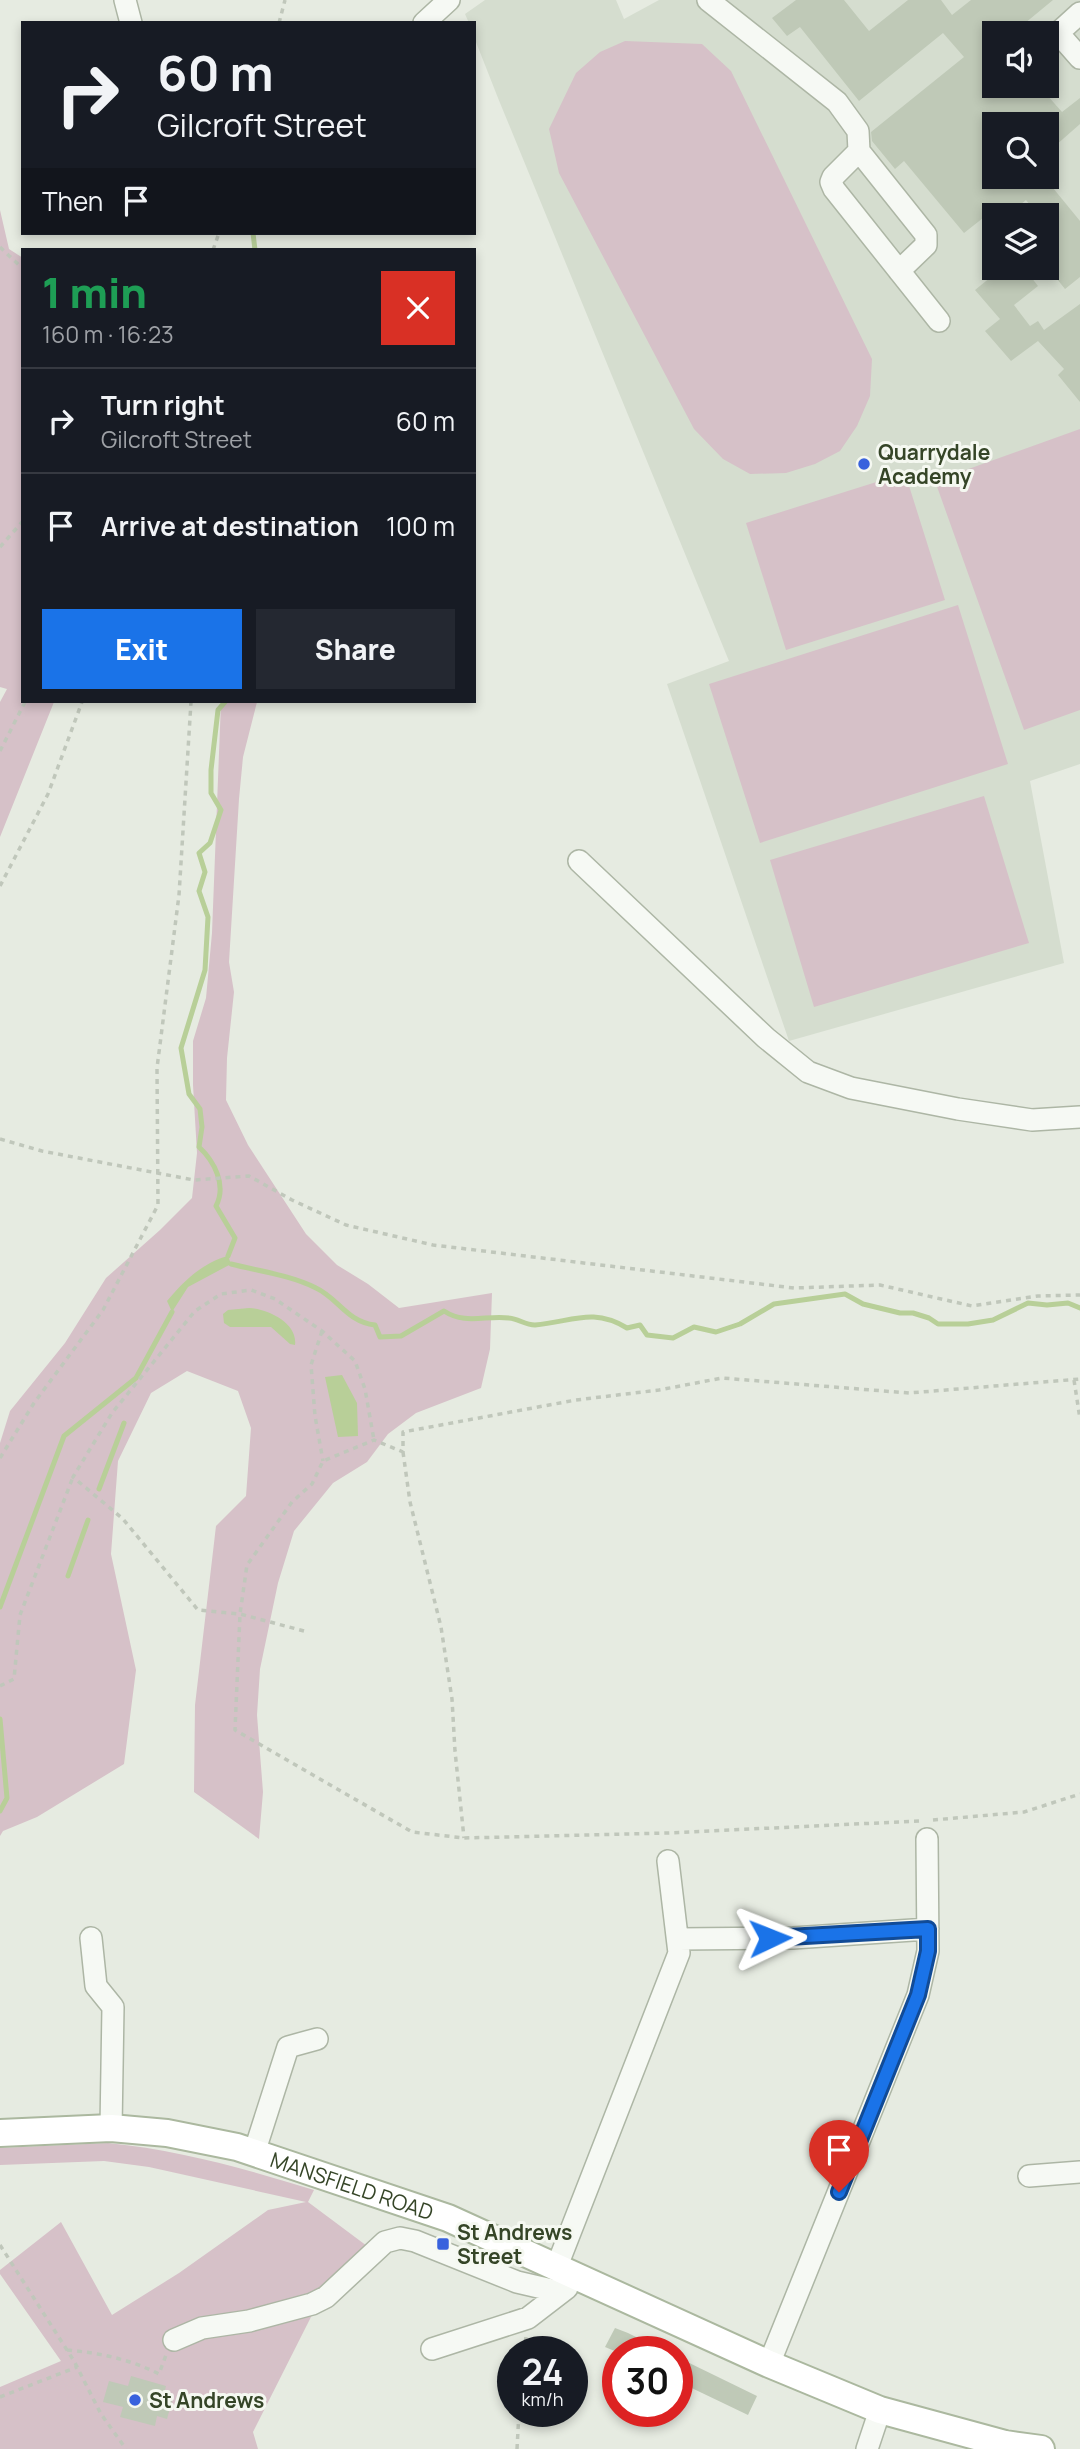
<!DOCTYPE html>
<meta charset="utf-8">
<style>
body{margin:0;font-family:Manrope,sans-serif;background:#242831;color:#f1f3f6;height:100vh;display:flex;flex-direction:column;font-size:26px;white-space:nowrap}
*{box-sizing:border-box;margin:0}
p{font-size:23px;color:#9ea1a6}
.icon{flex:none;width:38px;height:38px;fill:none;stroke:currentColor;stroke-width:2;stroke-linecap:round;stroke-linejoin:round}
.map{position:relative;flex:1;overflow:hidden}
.panel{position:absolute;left:21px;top:248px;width:455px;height:455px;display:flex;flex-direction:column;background:#171b24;border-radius:0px;box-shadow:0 4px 10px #0003}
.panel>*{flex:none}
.top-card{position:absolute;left:21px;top:21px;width:455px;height:214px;border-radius:0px;box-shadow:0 4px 10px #0003;background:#171b24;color:#f1f3f6;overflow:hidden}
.buttons{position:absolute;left:982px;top:21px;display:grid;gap:14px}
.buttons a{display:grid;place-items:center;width:77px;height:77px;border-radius:0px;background:#171b24;box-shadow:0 4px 10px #0003;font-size:35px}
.speed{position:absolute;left:497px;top:2336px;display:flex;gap:14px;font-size:35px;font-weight:700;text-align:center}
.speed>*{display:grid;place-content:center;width:91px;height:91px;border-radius:50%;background:#171b24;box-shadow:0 4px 10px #0003;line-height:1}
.speed small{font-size:18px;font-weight:400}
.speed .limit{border:10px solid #d22;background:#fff;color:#111}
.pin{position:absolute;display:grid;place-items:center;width:60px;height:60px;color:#fff;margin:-72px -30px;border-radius:50% 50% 50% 0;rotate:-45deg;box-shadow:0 0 7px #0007}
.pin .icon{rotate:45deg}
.me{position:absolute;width:77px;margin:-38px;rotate:88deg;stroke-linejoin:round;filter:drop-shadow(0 0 5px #0008)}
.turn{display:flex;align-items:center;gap:24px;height:147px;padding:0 21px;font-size:32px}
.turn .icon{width:91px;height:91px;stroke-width:2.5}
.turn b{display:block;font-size:49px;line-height:60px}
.then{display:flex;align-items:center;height:66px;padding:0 21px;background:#0003;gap:14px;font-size:26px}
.round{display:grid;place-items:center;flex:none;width:74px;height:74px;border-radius:0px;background:#242831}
.summary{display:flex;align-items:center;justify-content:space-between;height:119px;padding:0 21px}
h1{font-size:42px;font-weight:800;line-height:52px;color:#1e9e55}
.cta{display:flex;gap:14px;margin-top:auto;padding:14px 21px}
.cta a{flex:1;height:80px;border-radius:0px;background:#1a73e8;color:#fff;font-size:28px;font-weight:800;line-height:80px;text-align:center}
.cta a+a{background:#242831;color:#f1f3f6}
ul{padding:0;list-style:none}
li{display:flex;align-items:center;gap:21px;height:105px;padding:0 21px;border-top:2px solid #363941}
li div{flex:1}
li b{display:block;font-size:26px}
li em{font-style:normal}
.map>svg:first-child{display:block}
</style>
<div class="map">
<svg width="1080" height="2449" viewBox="0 0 1080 2449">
<rect width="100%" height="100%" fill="#e6ebe1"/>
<path fill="#d5ddcf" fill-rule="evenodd" d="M485 0H616L624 19 659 0H1080V764L1030 781 1064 963 789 1041 667 684 729 661 498 98 474 37V23H469L465 14ZM994 33H1046V86H994ZM994 124H1046V177H994ZM994 215H1046V268H994Z"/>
<path fill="#d6c1c8" d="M625 41 702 44 731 71 872 359 870 396 857 426 840 451 815 464 786 473 750 474 723 459 694 429 559 173 549 129 576 73 600 52Z
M0 210 9 249 23 258V702H54L0 837V702L7 689 0 687Z
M1080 429V710L1024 730 935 481Z
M905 473 945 600 786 650 746 523Z
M958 605 1008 764 760 843 709 684Z
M221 702H257L243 757 239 799 229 962 234 992 227 1058 226 1100 248 1145 306 1234 337 1265 368 1284 399 1308 492 1293 490 1349 481 1388 416 1413 388 1434 367 1462 333 1483 294 1531 278 1583 260 1669 257 1715 263 1792 259 1839 194 1792 195 1705 216 1526 246 1496 251 1428 238 1391 187 1371 151 1393 118 1461 111 1554 136 1670 124 1764 37 1817 3 1831 0 1836V1443L10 1411 65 1343 106 1278 160 1230 192 1198 197 1153 193 1085V1041L206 998 212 933Z
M984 796 1029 943 814 1007 770 860Z
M108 2143C179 2150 246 2169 314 2190L308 2202 367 2246 314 2311 253 2432 258 2449H0V2387L61 2361 0 2274V2270L61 2222 112 2315 179 2273 268 2210 306 2202 149 2167 104 2161 0 2165V2148Z"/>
<path fill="#b8cf98" d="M228 1256 231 1264 188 1287 172 1312 167 1301C184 1281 202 1263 228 1256Z
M249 1308C268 1309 298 1323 295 1345L290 1344 271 1327H230L224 1323 223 1314 228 1310Z
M342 1375 357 1403 358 1436 338 1437 325 1377Z"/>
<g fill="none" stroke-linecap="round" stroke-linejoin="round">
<path stroke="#b8cf98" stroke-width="5" d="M253 233 255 250
M225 702 218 710 211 770V793L221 810 210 843 199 853 205 872 199 891 208 917 205 970 181 1048 189 1094 200 1109 202 1127 199 1147C214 1161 227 1185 216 1206L235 1238 228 1256
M231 1264C258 1271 290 1275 316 1288 338 1298 347 1322 375 1325L380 1337 401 1336 444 1311C465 1325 486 1315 509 1318 519 1319 525 1325 535 1325 572 1322 592 1307 627 1328L640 1325 647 1335 673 1338 694 1327 716 1332 740 1324 774 1304 845 1294 863 1304 900 1313H913L929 1318 938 1324H968L993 1320 1028 1303 1047 1305 1068 1303 1080 1308
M99 1489 124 1423
M68 1576 88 1520
M0 1607 64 1436 136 1378 172 1312
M0 1719 7 1798 0 1811"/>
</g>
<path fill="#bfc9b7" d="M796 0H844L869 31 908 0H941L952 15 971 0H1053L1013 33H994V86H1039L1062 112 1080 98V124L1055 146 1046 137V124H994V177H1044L1080 221V277L1065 289 1053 274 1046 279V215H1038L1026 200 1008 215H1004L997 207 964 233 904 161 895 169 872 141 871 132 964 57 943 33 859 101 800 27 787 36 772 18Z
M1002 268H1024L1038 286 1014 305 1030 326 1038 321 1044 330 1080 304V402L1058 375 1064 369 1038 341 1011 361 985 331 1000 319 975 290Z
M615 2328 628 2333 666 2352H617L605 2347Z
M677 2357 757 2396 748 2415 677 2381Z
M131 2376 166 2386 163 2399 172 2401 167 2419 157 2416 155 2426 120 2417 123 2407 103 2402 109 2381 128 2386Z"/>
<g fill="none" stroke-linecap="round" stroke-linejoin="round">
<defs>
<path id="minor" d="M125 0 131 23
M708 0 837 102 858 131 859 151 833 177 831 182 834 189 939 321
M1080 13 1058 33 1080 58
M424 23 449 0
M859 151 926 235V245L899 271
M579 861 766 1038 808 1072 851 1088 958 1109 1032 1120 1080 1117
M91 1938 96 1986 113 2007 111 2128
M678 1939 793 1938 928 1929
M254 2153 288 2047 317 2039
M1029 2176 1080 2172
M557 2266 679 1953 668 1861
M174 2340 202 2328 249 2321 312 2304 326 2297 385 2242 400 2238 415 2241 517 2282 560 2292
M432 2349 528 2318 567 2288
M769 2364 918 1995 928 1951 927 1839
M867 2449 880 2410"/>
<g id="major">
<path id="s1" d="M0 2133 111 2128 167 2133 237 2147 448 2218 769 2364 880 2410 1005 2444 1041 2449"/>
</g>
</defs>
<use href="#minor" stroke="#adb6a5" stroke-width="24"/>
<use href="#major" stroke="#abb89f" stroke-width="30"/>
<path stroke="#c0c7bb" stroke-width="3.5" stroke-dasharray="5 5" stroke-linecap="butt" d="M279 23 285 0
M0 247 23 269
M213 250 219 233
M0 547 23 521
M0 751 25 702
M0 886 48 794 82 702
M0 1139 42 1151 194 1180 249 1176 292 1200 346 1225 433 1245 794 1288 880 1285 972 1306 1038 1296 1080 1295
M322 1331 311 1365 315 1416 323 1461
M1074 1380 1080 1419
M403 1452 410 1502 441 1627 452 1699 455 1751 464 1838
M0 1458 34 1403 103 1310 158 1205 157 1068 179 895 191 702
M304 1631 240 1614 198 1610 123 1519 73 1477 112 1413 195 1311 221 1294 251 1290 275 1299 322 1331 355 1361 365 1389 374 1440
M0 1686 14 1679 20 1615 73 1477
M933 1820 1024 1812 1080 1794
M919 1821 667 1833 464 1838 412 1832 235 1730 240 1614 247 1565 292 1502 312 1484 323 1461 374 1440 403 1452V1432L576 1400 659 1390 722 1378 909 1393 1080 1379
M0 2245 74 2361 101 2414 126 2449
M67 2350C100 2353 129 2359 159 2374L166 2355
M524 2352 526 2337
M0 2397 77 2367
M517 2449 519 2412"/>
<use href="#minor" stroke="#f6f9f4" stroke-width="21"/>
<use href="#major" stroke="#fff" stroke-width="26"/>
</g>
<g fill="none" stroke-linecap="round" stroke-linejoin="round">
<defs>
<path id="route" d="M770 1938 928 1929V1951L918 1995 839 2192"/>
</defs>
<use href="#route" stroke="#114b97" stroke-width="18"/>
<use href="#route" stroke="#1a73e8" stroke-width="12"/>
</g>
<g fill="#3962dd" stroke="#f5f8f1" stroke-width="2.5">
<circle cx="864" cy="464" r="7"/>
<rect x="436" y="2237" width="14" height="14" rx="3.5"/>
<circle cx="135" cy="2400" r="7"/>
</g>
<g text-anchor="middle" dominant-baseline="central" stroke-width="6" stroke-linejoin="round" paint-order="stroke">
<g font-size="21" font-weight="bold" fill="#354527" stroke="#f5f8f1" text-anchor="start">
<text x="878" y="452">Quarrydale<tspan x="878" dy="24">Academy</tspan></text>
<text x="457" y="2232">St Andrews<tspan x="457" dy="24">Street</tspan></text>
<text x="149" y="2400">St Andrews</text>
</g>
<g font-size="21" fill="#354527" stroke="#f5f8f1">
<text stroke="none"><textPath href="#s1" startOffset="360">MANSFIELD ROAD</textPath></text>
</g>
</g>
</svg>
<div class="buttons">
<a><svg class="icon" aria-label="sound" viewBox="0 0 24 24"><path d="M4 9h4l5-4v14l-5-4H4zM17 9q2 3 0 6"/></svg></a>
<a><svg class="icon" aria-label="search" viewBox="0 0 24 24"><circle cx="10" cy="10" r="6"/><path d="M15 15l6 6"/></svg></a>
<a><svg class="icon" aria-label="layers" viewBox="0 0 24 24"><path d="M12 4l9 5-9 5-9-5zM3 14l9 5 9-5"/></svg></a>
</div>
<div class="speed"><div>24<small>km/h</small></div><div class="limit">30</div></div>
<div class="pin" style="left:839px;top:2192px;background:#d93025"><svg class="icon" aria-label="arrive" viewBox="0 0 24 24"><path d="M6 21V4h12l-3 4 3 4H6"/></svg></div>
<svg class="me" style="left:770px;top:1938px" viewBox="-20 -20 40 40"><path d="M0-17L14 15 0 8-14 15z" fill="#1a73e8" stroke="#fff" stroke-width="4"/></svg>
<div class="top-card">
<div class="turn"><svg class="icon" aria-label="right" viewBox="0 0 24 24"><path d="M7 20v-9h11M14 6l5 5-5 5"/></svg><div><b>60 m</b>Gilcroft Street</div></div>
<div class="then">Then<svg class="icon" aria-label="arrive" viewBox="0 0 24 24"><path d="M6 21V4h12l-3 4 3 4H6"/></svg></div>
</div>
<section class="panel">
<div class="summary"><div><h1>1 min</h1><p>160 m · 16:23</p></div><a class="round" style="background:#d93025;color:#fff"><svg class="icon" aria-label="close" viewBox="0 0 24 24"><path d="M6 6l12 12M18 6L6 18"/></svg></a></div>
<ul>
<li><svg class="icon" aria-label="right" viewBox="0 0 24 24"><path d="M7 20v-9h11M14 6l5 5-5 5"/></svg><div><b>Turn right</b><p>Gilcroft Street</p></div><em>60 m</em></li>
<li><svg class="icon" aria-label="arrive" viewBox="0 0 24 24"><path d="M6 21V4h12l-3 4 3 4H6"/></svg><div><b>Arrive at destination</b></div><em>100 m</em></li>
</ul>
<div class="cta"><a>Exit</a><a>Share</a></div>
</section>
</div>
